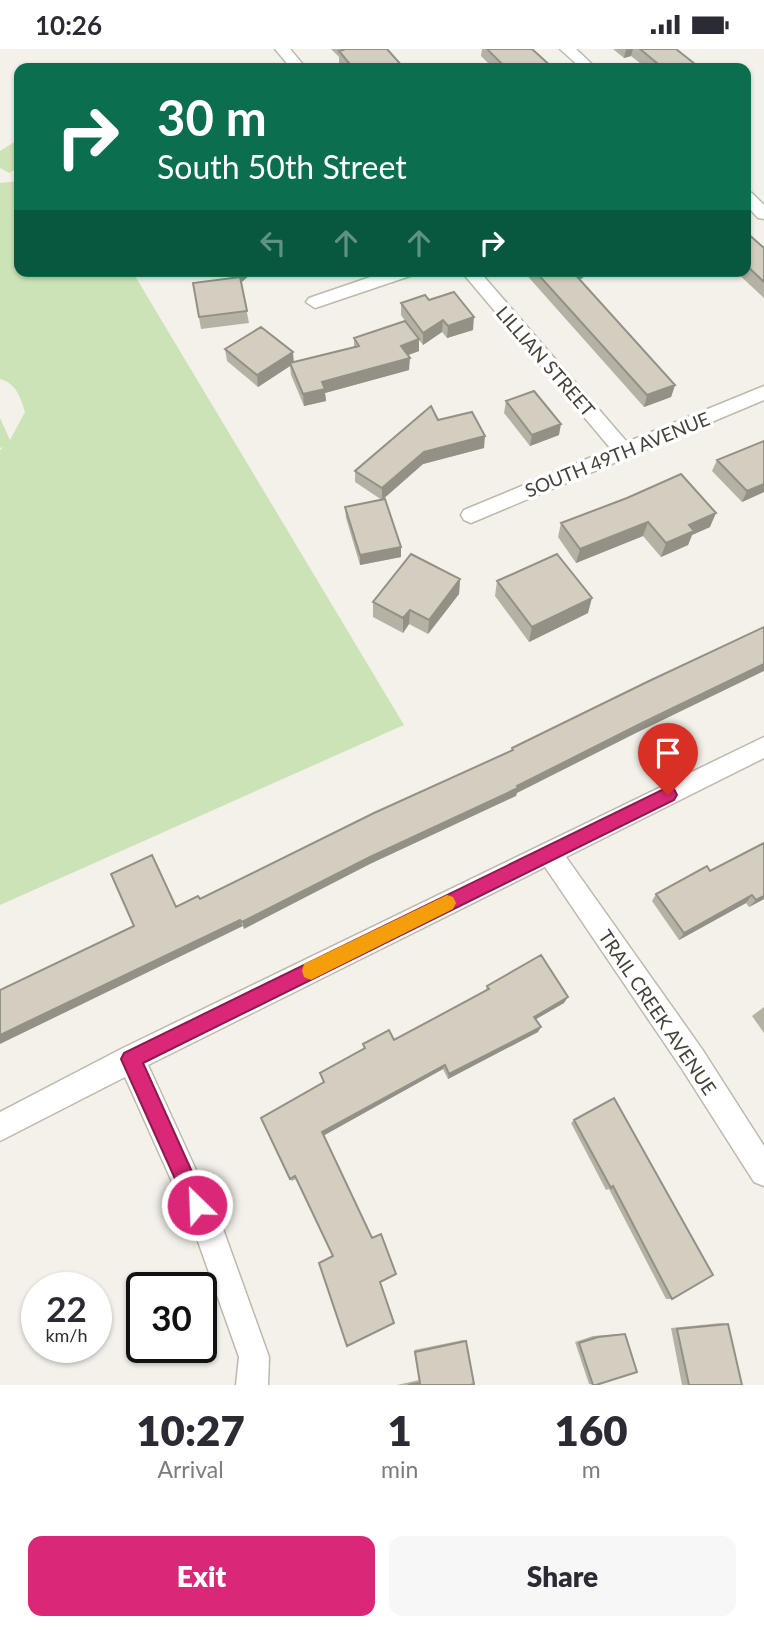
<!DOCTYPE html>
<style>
body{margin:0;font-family:Lato,sans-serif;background:#f7f7f7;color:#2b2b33;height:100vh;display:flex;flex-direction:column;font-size:26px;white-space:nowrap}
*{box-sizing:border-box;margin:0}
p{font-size:23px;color:#7c7c81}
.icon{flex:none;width:38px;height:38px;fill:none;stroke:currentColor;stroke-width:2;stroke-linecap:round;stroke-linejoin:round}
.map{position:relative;height:1336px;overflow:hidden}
.panel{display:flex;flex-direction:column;background:#fff;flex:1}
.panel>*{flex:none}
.hud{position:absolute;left:14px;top:14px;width:737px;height:214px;border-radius:14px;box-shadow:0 2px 5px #0004;background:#0b6e4f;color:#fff;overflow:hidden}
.speed{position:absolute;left:21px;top:1223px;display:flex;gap:14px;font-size:35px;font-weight:700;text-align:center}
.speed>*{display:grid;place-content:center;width:91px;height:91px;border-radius:50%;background:#fff;box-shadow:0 2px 5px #0004;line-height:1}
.speed small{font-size:18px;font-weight:400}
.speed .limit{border:4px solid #111;border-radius:10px;background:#fff;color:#111}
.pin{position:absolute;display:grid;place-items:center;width:60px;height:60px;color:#fff;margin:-72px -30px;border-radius:50% 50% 50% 0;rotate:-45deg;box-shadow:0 0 7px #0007}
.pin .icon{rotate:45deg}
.me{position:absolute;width:77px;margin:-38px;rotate:336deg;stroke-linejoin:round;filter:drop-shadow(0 0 5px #0008)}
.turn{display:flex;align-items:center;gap:24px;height:147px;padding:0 28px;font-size:32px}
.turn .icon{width:91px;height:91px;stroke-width:2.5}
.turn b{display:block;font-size:49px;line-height:60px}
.lanes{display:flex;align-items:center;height:66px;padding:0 28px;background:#0003;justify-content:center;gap:35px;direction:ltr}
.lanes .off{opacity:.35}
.eta{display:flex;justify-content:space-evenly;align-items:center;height:119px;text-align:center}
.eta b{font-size:42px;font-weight:800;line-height:49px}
.action{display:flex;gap:14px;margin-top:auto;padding:14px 28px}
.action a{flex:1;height:80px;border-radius:14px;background:#db2777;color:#fff;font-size:28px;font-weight:800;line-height:80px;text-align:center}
.action a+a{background:#f7f7f7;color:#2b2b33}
.status{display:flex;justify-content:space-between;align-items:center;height:49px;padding:0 35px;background:#fff;direction:ltr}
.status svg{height:19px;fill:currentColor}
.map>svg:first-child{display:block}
</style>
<div class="status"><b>10:26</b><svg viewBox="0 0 49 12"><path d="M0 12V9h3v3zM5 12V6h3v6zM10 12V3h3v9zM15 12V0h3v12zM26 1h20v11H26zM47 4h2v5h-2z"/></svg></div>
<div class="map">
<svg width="764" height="1336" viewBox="0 0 764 1336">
<rect width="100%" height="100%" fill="#f3f1ea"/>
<path fill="#cce3b7" d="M19 90V118L9 124 0 119V102Z
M19 132V222H132L404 676 0 856V401L3 398 0 399V369L10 391 25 363C21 349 16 334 0 330V134Z"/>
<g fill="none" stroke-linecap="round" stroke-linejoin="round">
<defs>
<path id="minor" d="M275 0H290L306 19H291Z
M560 0H576L596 19H581Z
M746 143 752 144 764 156V170L758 169 746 156Z
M388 222H415L413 226 321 257 315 259 306 253 309 249Z
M461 222H479L627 393 764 337V351L478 471 471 474 464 471 461 466 464 461 611 400Z
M764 688V709L566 808 702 1000 764 1097V1137L754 1133 682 1020 545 818 148 1016 223 1180 269 1308 268 1336H236L239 1308 195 1184 125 1028 0 1092V1063L121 1000Z"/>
</defs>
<use href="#minor" stroke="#beb9ad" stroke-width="3"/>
<use href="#minor" fill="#fff" fill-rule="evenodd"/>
</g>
<path fill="#b6b1a5" d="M331 0H387L404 19H343L339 14V8Z
M482 0H532L553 19H493L481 7Z
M613 0H676L700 19H646L631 7 624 9Z
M746 183 764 199V249L735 222H746Z
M218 222H254L241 233 249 274 201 280 193 234 232 229Z
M523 222H584L583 229 579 230 675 336 671 348 644 358Z
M429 251 473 281 447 289 442 283 423 296 419 291V302L408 306 409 321 325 344 326 352 304 357 291 326 290 317 258 338 227 312 225 300 294 313 354 299V289L405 272 401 266V254Z
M506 352 559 386 530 397 504 364Z
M438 371 484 399 423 415 382 451 355 433V422Z
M764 392V443L742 453 712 422 717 411Z
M627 449 710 478 692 486 688 496 661 508 643 487 576 514 558 488 561 474Z
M345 458 401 498V508L360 516 346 469Z
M460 530 459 545 428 585 409 575 403 584 373 568V553Z
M497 532 588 564 529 593 495 547Z
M764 794V850L749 858 746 854 679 891 652 852 656 845 710 822Z
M487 937 564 954 536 970 538 983 448 1030 443 1020 324 1086 372 1189 396 1225 333 1207 296 1130 292 1132 290 1130 323 1033 320 1024 364 1000 363 995 394 991 485 943Z
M764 958V984L752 967Z
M614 1049 672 1250H666L609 1140 606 1141 571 1074 574 1071Z
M721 1274 728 1275 742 1336H682L671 1279Z
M620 1285H625L596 1336 589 1335 575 1293 593 1287Z
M463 1291 466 1292 470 1336H397L419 1331 414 1301Z"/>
<path fill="#949086" d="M626 0H633L631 7 624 9Z
M240 222H254L242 233Z
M571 222H584L583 229 569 233Z
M474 268 473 281 447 289 448 277Z
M443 271 442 283 423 296V284Z
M419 290V302L400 309 401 297Z
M293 303 294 315 290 314V317L258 338 257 326Z
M410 309 409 321 325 344 326 352 304 357 303 345 322 333Z
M675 336 671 348 644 358 647 346Z
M561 375 559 386 530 397 532 386Z
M485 387 484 399 423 415 382 451V439L424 403Z
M764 435V443L742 453 747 442Z
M716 464 710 478 692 486 688 496 661 508 666 494 689 476Z
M648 473 643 487 576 514 580 500Z
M401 498V508L360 516V506Z
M460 530 459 545 428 585 429 571Z
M592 549 588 564 529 593 532 578Z
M410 561 409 575 403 584V569Z
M764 615V622L638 683 517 744 516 747 370 815 244 880 242 873 370 808Z
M752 846 746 854 679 891 684 884Z
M764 847V850L749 858 756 851Z
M240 871 243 877 0 995V986Z
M568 948 564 954 531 973 534 968Z
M541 978 538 983 448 1030 449 1025Z
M445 1016 443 1020 323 1087 322 1083Z"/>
<path fill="#d4cec0" stroke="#949086" stroke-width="2" d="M342 0H387L404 19H353L339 2 343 1Z
M487 0H532L553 19H506Z
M640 0H676L700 19H663Z
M746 183 764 199V233L746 216Z
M535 222H572L675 336 647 346Z
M240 228 247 262 199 268 193 234Z
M454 243 474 268 448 277 443 271 423 284 401 254 425 246 429 251Z
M405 272 419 290 401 297 410 309 322 333 325 340 303 345 290 314 359 297 354 289Z
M261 278 293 303 257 326 225 300Z
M534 342 561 375 532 386 506 352Z
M431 357 438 371 472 363 485 387 424 403 382 439 355 422Z
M764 392V435L747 442 717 411Z
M681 425 716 464 689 476 694 482 666 494 648 473 580 500 561 474 627 449Z
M385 450 401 498 360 506 345 458Z
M411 505 460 530 429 571 410 561 403 569 373 553Z
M557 505 592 549 532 578 497 532Z
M764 578V615L642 674 517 737 518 739 370 808 242 873 240 871 0 986V941L134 877 111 825 152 806 176 858 198 847 200 850 374 764 513 701 512 699 647 633Z
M764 794V847L756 851 752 846 684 884 656 845 707 817 710 822Z
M541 906 568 948 534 968 541 978 449 1025 445 1016 322 1083 372 1189 381 1185 396 1225 380 1233 394 1274 347 1297 319 1214 333 1207 295 1127 290 1130 261 1069 324 1033 320 1024 365 999 363 995 389 981 394 991 489 940 487 937Z
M614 1049 713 1226 672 1250 613 1137 611 1139 574 1071Z
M728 1275 742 1336H689L677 1280Z
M625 1285 637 1323 596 1336H593L579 1294 598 1288Z
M466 1292 474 1335 470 1336H408L420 1334 415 1303Z"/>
<path fill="#db2777" stroke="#8e194d" stroke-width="2" d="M668 738 674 740 677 746 674 751 143 1014 207 1156 204 1163 197 1166 190 1163 121 1010 124 1004Z"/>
<path fill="#f59e0b" d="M447 846 453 848 456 854 453 860 311 931 304 928 302 922 304 915Z"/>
<g text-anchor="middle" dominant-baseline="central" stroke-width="7" stroke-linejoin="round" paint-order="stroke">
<g font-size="19" fill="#464239" stroke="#fff">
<text transform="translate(546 312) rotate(49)">LILLIAN STREET</text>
<text transform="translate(617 405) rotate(-22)">SOUTH 49TH AVENUE</text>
<text transform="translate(658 963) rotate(56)">TRAIL CREEK AVENUE</text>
</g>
</g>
</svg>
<div class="speed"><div>22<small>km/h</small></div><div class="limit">30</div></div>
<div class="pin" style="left:668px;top:746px;background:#d93025"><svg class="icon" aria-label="arrive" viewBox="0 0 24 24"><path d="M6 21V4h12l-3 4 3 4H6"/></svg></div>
<svg class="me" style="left:197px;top:1156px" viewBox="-20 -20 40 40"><circle r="17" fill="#db2777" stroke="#fff" stroke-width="3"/><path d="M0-11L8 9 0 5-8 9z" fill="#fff"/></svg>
<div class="hud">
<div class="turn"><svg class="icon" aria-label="right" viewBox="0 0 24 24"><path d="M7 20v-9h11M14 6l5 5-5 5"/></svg><div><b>30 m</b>South 50th Street</div></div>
<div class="lanes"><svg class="icon off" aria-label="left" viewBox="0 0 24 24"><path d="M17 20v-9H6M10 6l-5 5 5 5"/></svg><svg class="icon off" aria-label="ahead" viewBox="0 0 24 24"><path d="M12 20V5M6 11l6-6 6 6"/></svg><svg class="icon off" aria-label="ahead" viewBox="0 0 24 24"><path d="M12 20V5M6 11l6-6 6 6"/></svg><svg class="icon" aria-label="right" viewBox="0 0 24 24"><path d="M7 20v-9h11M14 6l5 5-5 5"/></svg></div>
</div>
</div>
<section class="panel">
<div class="eta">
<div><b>10:27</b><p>Arrival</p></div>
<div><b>1</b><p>min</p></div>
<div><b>160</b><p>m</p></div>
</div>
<div class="action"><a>Exit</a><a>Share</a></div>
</section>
